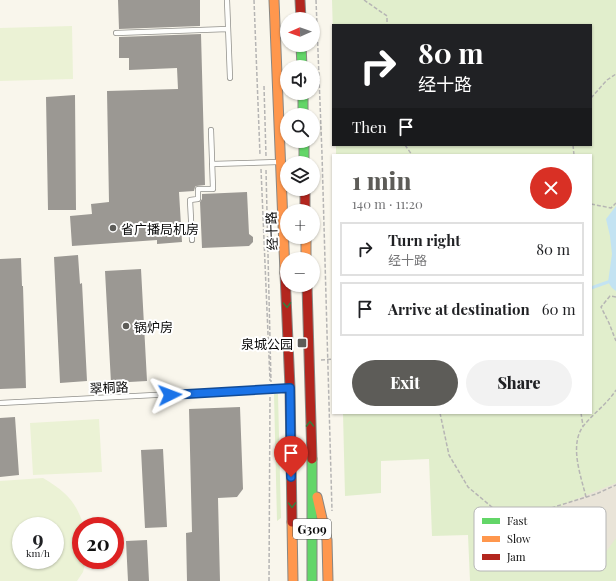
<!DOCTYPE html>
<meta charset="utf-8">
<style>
body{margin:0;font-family:"Playfair Display","Noto Sans SC",serif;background:#f2f2f2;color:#202124;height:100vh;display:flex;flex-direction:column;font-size:15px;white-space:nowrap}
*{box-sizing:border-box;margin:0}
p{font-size:13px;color:#757577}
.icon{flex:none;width:22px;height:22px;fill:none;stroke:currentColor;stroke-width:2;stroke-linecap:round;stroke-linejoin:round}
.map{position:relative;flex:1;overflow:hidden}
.drawer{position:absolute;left:332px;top:154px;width:260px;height:260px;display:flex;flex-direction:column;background:#fff;border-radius:0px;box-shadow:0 1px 3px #0004}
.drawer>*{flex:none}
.hud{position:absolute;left:332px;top:24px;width:260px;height:122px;border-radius:0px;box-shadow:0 1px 3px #0004;background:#202124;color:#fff;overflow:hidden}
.needle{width:26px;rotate:268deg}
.tools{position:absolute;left:280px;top:12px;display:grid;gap:8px}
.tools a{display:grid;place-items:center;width:40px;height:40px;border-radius:50%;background:#fff;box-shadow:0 1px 3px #0004;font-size:20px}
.speed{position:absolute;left:12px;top:517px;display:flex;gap:8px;font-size:20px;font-weight:700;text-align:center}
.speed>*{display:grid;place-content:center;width:52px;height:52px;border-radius:50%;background:#fff;box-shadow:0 1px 3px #0004;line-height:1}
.speed small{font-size:10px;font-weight:400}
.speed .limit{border:6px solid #d22;background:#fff;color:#111}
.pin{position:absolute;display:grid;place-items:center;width:34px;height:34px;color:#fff;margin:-41px -17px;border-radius:50% 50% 50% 0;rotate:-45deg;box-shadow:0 0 4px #0007}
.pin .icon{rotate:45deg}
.me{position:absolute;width:44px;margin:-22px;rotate:87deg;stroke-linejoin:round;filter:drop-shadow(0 0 3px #0008)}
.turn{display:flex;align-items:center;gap:14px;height:84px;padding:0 20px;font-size:18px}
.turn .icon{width:52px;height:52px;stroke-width:2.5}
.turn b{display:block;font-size:28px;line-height:34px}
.then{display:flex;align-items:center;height:38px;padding:0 20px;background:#0003;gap:8px;font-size:15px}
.round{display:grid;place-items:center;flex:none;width:42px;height:42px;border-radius:21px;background:#f2f2f2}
.head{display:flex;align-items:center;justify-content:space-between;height:68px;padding:0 20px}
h1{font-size:24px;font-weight:800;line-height:30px;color:#5d5c58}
.primary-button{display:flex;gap:8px;margin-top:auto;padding:8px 20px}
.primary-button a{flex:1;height:46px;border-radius:24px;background:#5d5c58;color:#fff;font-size:16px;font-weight:800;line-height:46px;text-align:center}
.primary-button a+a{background:#f2f2f2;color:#202124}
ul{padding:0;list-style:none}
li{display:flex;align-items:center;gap:12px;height:54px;margin:0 8px 6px;padding:0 12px;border:2px solid #e0e0e0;border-radius:0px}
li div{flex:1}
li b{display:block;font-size:15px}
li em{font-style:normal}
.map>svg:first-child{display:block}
</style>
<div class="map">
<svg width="616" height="581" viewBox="0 0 616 581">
<rect width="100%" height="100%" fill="#f9f6ec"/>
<path fill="#e1eecc" d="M332 0H616V581H470L468 535 432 536 429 459 381 461V493L345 496 343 413H591V155H336V145H591V25H333V35Z
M274 394H278L281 518 277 521Z"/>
<path fill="#ebf2d5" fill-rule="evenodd" d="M72 26 73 79 0 81V28Z
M99 419 102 472 33 475 30 423Z
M43 478C66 492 75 500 84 526H81V560H86L83 572 77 581H0V481ZM21 526H55V560H21Z"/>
<path fill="#e9e4d8" d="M616 483V538L592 571 563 550 562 505Z"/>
<path fill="#c3e3f2" d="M616 206V291L612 288 608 282 612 254 610 236 606 219Z"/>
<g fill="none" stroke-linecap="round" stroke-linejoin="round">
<path stroke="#c3e3f2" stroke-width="3" d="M591 288 608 282"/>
</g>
<path fill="#9b9893" d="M118 0H200V26L119 29Z
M201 34 205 185 196 186 195 187 194 191 179 192 182 242 157 244V240L72 246 70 216 92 214 91 204 109 202 107 91 178 89 177 68 129 70V58H119V37Z
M75 95 76 210H48L46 97Z
M247 192 249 234 253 237V242L249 246 202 248 200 202 202 199V194Z
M78 255 80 284 82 283 87 381 60 383 54 257Z
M21 258 22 286H23L26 388 0 389V259Z
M141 269 147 381 111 383 105 271Z
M240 407 243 489 237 497 218 498 220 581H187L186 533 192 532 189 409Z
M15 417 19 475 0 477V418Z
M163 449 167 527 145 528 141 450Z
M147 540 149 581H128L126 541Z"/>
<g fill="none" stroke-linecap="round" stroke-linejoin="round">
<defs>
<path id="lane" d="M227 0 230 78
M116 33 228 29
M212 164 278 162
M192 240 190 200 198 199V189H213L211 130
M0 403 288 388"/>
<path id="fast" d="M301 45 302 67
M303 93V115
M304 141V163
M312 459V581"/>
<path id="slow" d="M274 0 285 273
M306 237V259
M317 497 327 540 328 581
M292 522 293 581"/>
<path id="jam" d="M300 0 301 19
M305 189V211
M285 273 290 388 292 522
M307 285 312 459"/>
</defs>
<use href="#lane" stroke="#91908b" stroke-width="6"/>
<use href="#fast" stroke="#888682" stroke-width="11"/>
<use href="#slow" stroke="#888682" stroke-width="11"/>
<use href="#jam" stroke="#888682" stroke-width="11"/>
<path stroke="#b6b5b4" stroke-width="1.5" stroke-dasharray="4 2" stroke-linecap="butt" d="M254 0 260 155
M316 0 322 154 332 511
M364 0 387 16V25
M264 86 266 156
M591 98 607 80 616 74
M405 145 412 155
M573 145 574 155
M261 169 270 381
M266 170 271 382
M591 204 611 208 616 203
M616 297 610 296 601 307 609 323 616 341
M321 360 333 359
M440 413 449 455 468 487 493 508 522 517 596 494 616 485
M581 413 583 426
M586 497C581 476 568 443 585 424 595 412 607 404 616 390
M269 581 270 395"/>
<use href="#lane" stroke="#fefefc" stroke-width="4.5"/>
<use href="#fast" stroke="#63d668" stroke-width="9"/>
<use href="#slow" stroke="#ff974d" stroke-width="9"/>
<use href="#jam" stroke="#b3261e" stroke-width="9"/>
</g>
<defs><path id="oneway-chevron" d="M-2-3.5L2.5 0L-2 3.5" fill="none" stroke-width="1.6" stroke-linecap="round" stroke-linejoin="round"/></defs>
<g stroke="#3a7a3d">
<use href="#oneway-chevron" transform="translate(287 305) rotate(88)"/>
<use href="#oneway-chevron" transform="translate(310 424) rotate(-91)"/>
<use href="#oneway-chevron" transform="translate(292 505) rotate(89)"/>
</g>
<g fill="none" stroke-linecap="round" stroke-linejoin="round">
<defs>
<path id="route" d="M170 395 290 388 291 477"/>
</defs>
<use href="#route" stroke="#114b97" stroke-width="10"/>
<use href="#route" stroke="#1a73e8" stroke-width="7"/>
</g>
<g fill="#5d5c58" stroke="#fff" stroke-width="1.5">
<circle cx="113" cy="228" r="4"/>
<circle cx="126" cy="326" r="4"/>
<rect x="297" y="338" width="10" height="10" rx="2"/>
</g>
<g text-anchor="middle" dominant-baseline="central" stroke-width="4" stroke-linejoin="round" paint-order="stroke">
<rect fill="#fff" stroke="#535353" stroke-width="1" x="293" y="519" width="38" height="20" rx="3"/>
<g font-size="12" font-weight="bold" fill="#090909">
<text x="312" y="529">G309</text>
</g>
<g font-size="13" fill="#090909" stroke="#fff" text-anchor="start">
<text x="121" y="228">省广播局机房</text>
<text x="134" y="326">锅炉房</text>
<text x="293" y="343" text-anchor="end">泉城公园</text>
</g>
<g font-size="13" fill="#090909" stroke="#fff">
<text transform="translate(271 231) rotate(-92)">经十路</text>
<text transform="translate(109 387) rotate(-3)">翠桐路</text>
</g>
</g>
<rect x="474" y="507" width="132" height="64" rx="6" fill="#fff" stroke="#b5b5b5" stroke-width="1"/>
<rect x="482" y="518" width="18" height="6" fill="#63d668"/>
<rect x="482" y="536" width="18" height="6" fill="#ff974d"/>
<rect x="482" y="554" width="18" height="6" fill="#b3261e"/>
<g font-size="11" fill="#090909">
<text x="507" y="525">Fast</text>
<text x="507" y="543">Slow</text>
<text x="507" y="561">Jam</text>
</g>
</svg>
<div class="tools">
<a><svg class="needle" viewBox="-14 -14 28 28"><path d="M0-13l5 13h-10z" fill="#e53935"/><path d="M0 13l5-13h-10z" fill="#757577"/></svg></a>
<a><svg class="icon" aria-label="sound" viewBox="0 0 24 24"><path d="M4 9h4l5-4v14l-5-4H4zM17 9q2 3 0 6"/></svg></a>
<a><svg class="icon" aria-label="search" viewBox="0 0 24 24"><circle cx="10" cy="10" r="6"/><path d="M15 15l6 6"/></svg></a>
<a><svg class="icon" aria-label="layers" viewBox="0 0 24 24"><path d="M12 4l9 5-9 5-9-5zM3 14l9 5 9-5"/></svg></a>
<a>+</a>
<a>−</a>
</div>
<div class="speed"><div>9<small>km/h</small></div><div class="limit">20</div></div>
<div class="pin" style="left:291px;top:477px;background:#d93025"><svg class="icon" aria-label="arrive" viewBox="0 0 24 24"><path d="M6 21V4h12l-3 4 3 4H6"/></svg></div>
<svg class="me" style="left:170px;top:395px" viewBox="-20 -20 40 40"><path d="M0-17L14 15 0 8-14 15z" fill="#1a73e8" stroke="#fff" stroke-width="4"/></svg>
<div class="hud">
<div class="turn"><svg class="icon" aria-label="right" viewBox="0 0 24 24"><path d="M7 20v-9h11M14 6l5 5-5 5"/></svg><div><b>80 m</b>经十路</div></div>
<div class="then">Then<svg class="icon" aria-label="arrive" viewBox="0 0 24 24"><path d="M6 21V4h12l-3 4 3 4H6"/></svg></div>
</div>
<section class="drawer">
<div class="head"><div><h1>1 min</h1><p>140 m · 11:20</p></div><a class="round" style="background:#d93025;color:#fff"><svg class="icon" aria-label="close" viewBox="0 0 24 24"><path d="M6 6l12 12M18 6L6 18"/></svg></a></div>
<ul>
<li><svg class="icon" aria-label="right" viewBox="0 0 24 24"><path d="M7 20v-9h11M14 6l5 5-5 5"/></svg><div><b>Turn right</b><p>经十路</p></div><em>80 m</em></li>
<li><svg class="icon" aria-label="arrive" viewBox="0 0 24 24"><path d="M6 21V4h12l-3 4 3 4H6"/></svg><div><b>Arrive at destination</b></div><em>60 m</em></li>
</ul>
<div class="primary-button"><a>Exit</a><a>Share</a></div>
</section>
</div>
